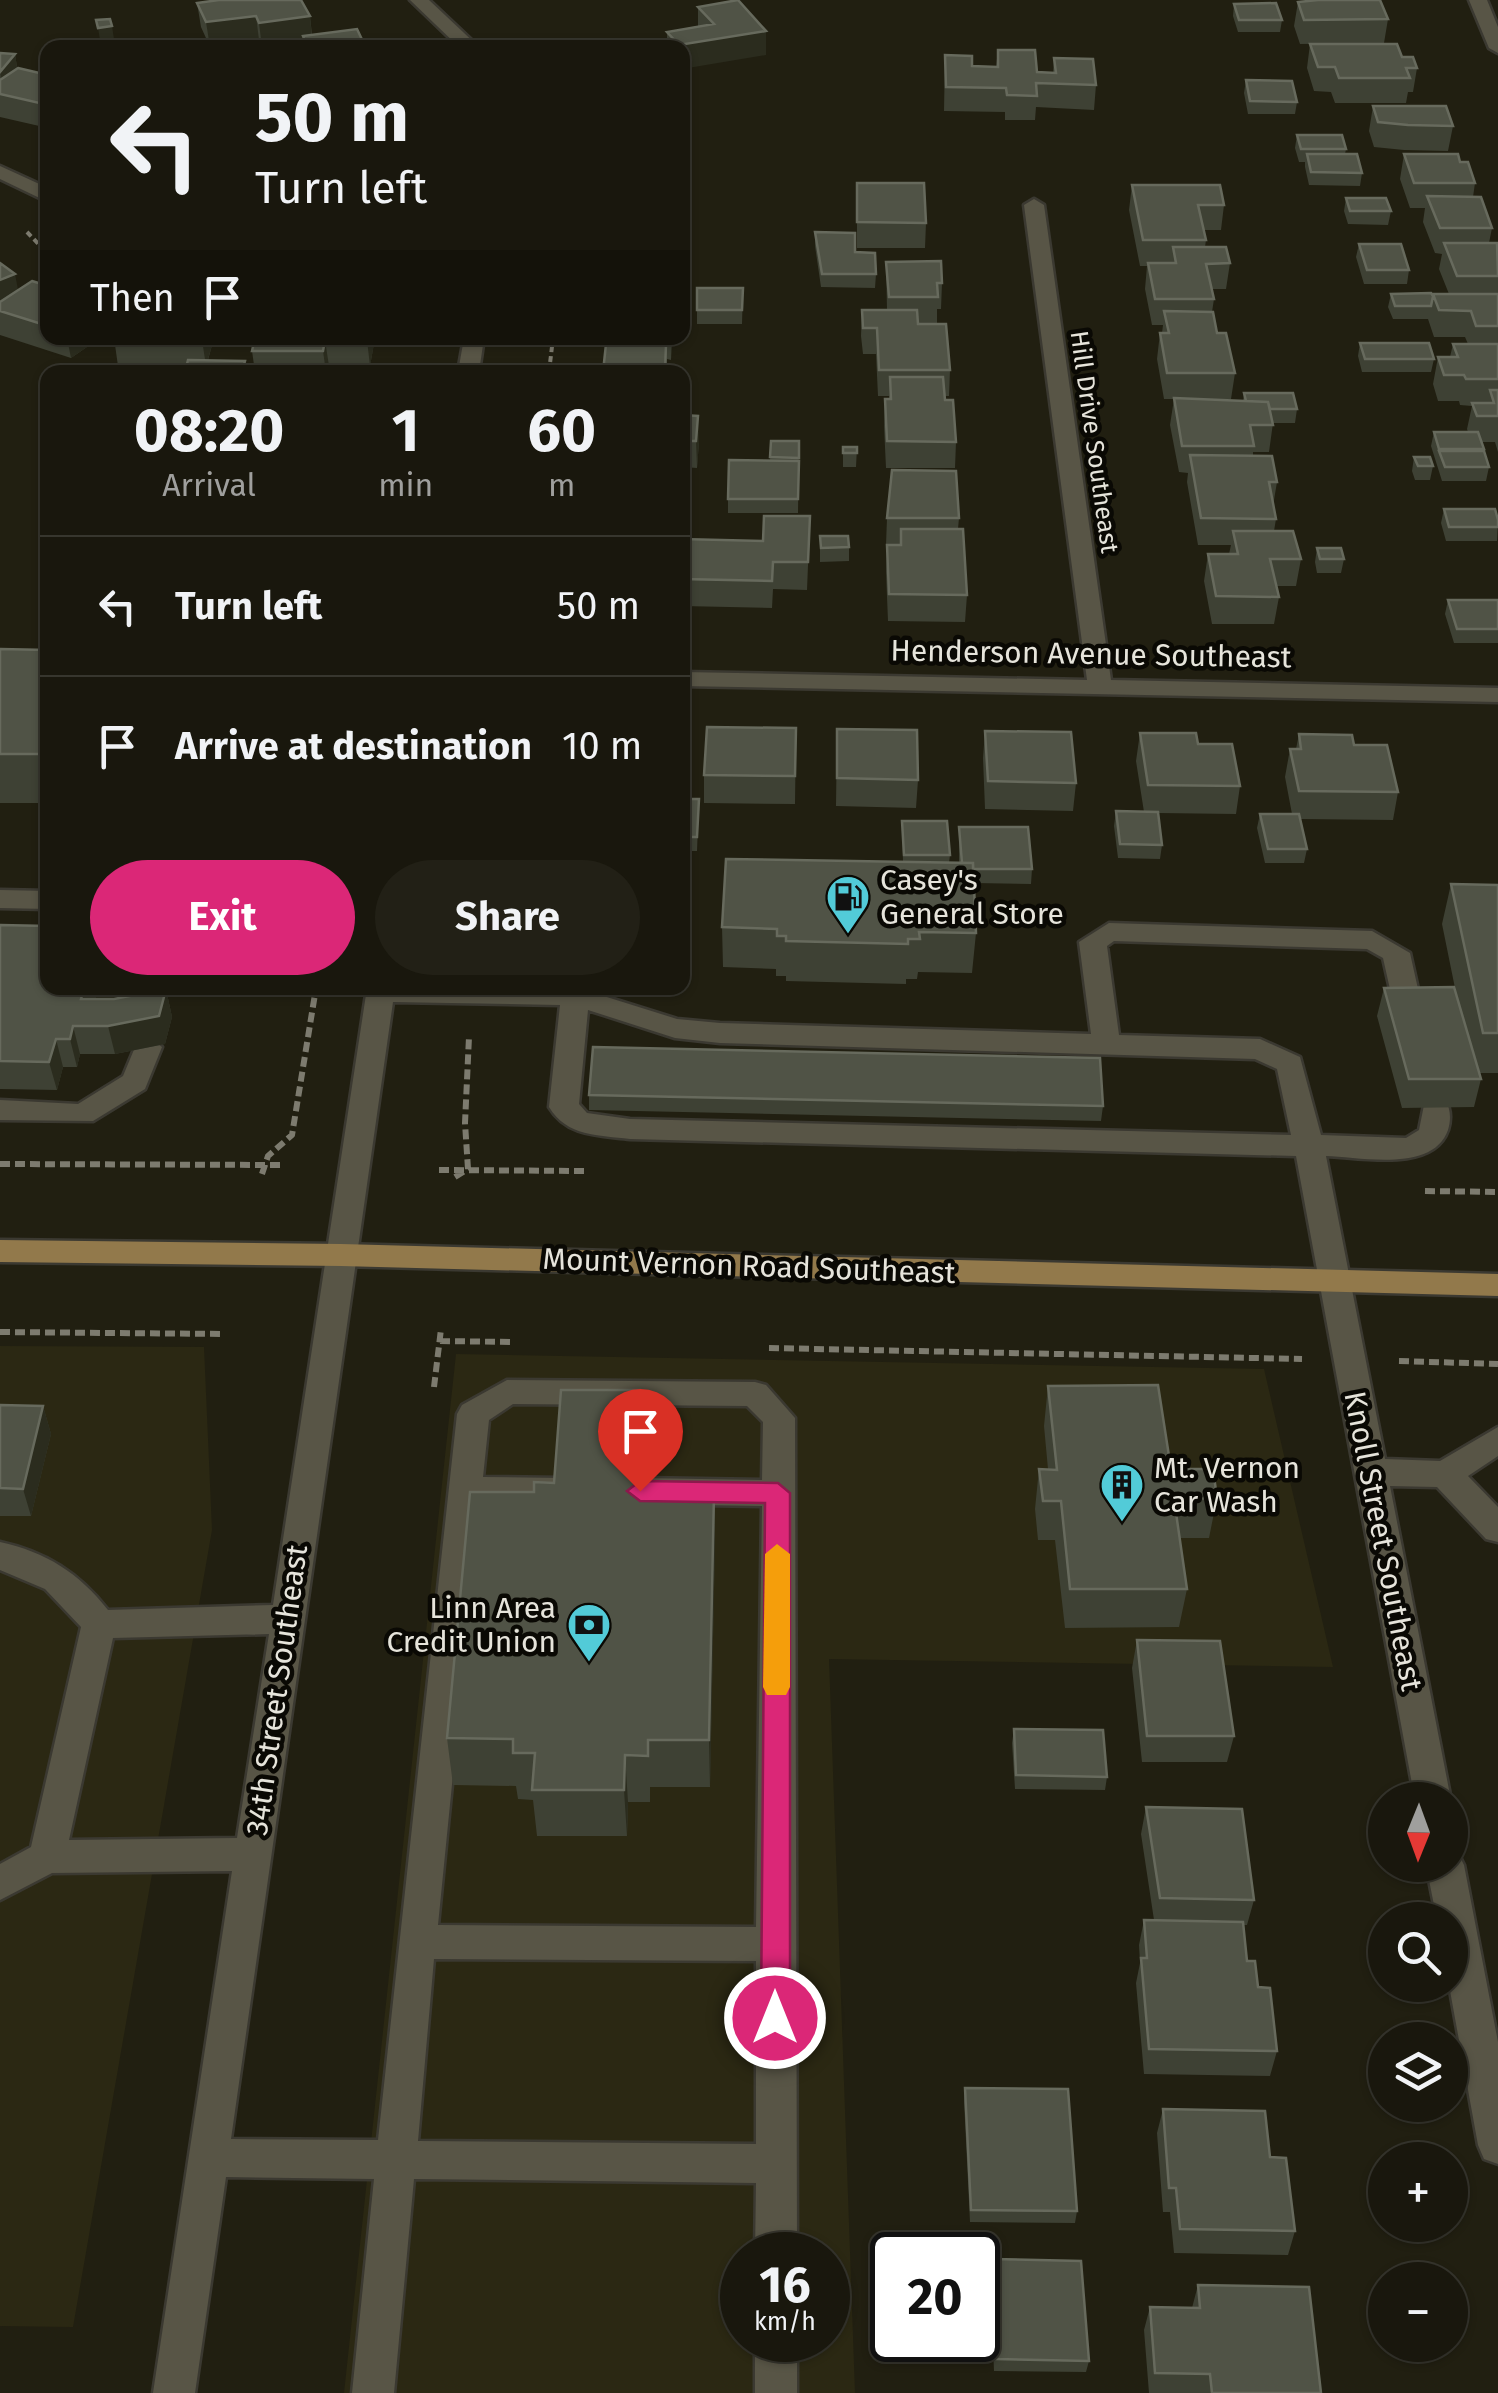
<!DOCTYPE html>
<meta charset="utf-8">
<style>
body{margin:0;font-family:"Fira Sans",sans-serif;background:#222016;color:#f1f3f6;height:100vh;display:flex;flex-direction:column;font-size:38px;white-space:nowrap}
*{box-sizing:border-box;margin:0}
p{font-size:32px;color:#9f9f9d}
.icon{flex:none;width:55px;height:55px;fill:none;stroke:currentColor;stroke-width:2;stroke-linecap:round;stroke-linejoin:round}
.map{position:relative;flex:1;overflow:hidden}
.drawer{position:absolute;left:40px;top:365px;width:650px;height:630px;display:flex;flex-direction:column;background:#19170d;border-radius:20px;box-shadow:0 2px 8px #0004,0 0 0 2px #37362e}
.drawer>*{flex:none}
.top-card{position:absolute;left:40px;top:40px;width:650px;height:305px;border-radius:20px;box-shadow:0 2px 8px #0004,0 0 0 2px #37362e;background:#19170d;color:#f1f3f6;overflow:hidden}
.needle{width:65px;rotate:181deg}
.controls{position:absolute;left:1368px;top:1782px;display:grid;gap:20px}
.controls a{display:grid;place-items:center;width:100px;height:100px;border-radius:50%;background:#19170d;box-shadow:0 2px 8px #0004,0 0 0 2px #37362e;font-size:50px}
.speed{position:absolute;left:720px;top:2232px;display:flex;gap:20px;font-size:50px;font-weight:700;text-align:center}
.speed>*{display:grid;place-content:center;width:130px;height:130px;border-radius:50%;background:#19170d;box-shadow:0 2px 8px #0004,0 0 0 2px #37362e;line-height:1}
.speed small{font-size:25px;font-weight:400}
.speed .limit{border:5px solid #111;border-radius:15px;background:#fff;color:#111}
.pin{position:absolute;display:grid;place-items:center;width:85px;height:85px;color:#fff;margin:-102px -42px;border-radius:50% 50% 50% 0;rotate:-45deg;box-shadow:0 0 10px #0007}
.pin .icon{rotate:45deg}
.me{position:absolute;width:110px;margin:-55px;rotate:0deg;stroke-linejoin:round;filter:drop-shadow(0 0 8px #0008)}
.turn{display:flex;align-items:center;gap:35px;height:210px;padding:0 50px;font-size:45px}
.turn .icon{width:130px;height:130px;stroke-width:2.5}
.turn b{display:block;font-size:70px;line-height:85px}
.then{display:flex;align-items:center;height:95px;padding:0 50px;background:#0003;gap:20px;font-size:38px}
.eta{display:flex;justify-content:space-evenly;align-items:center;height:170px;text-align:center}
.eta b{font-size:60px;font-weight:700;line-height:70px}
.primary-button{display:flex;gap:20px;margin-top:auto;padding:20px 50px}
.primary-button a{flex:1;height:115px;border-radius:60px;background:#db2777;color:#fff;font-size:40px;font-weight:700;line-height:115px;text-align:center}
.primary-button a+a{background:#222016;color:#f1f3f6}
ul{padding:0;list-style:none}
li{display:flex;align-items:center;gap:30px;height:140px;padding:0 50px;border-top:2px solid #37362e}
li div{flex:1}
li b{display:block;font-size:38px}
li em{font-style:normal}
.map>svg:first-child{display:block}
</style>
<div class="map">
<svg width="1498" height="2393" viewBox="0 0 1498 2393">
<rect width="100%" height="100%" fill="#211f11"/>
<path fill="#2b2813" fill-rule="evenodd" d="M0 1346 204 1347 212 1530 73 2327 0 2326Z
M456 1354 1264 1369 1333 1667 829 1659 855 2393H344ZM742 2255H828V2340H742Z"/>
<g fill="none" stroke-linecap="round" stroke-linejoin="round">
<defs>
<path id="minor" d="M410 0H429L480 48H460Z
M1469 0H1487L1498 27V53L1489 48Z
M0 166 48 188V202L0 179Z
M1034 199 1044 205 1111 680 1498 688V702L682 686V672L1087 680 1024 205Z
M464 338H484L479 372H458Z
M0 890 48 891V909L0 908Z
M1109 923 1372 931 1410 953 1424 1016 1410 1025 1396 1016 1383 958 1367 949 1114 941 1107 946 1119 1035 1260 1039 1300 1057 1321 1135 1406 1138 1419 1130 1425 1100H1445C1451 1109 1451 1120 1448 1130 1433 1173 1360 1157 1326 1156L1385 1459 1440 1461 1498 1427V1456L1468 1476 1498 1507V1542L1486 1539 1437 1487 1390 1486 1451 1800 1450 1802 1415 1800 1296 1156 630 1139C599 1135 567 1137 549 1107L560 1005 393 1002 231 2139 378 2140 457 1414 462 1405 507 1380 755 1382 766 1385 795 1418 797 2255H755L756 2183 414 2179 394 2393H352L374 2179 226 2177 195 2393H153L232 1871 52 1873 0 1900V1864L31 1847 81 1627 45 1589 0 1570V1542C46 1552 79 1573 108 1610L273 1605 367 988H578L677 1019 720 1023 1091 1034 1079 942ZM588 1010 675 1038 720 1043 1255 1059 1277 1069 1291 1135 630 1119 587 1113 579 1104ZM513 1404 747 1406 763 1422 762 1480 640 1478 628 1482 623 1491 628 1500 640 1504 762 1506 756 1927 438 1925 480 1503 561 1504 573 1500 578 1491 573 1482 561 1478 483 1477 489 1420ZM269 1634 237 1838 69 1840 113 1638ZM434 1959 756 1961V2144L418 2141Z
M148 1037 162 1047 145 1089 93 1121 0 1120V1100L78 1104 123 1076 138 1040Z
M1450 1850 1458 1853 1464 1865 1498 2042V2164L1484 2159 1478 2145 1449 1985 1450 1920H1437L1426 1865H1450Z
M755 2340H797V2393H755Z"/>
<path id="major" d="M0 1240 341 1244 1498 1274V1296L341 1266 0 1262Z"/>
</defs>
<use href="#minor" stroke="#3b3931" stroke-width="5"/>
<use href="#major" stroke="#3b3931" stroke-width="5"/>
<path stroke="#7d7b6f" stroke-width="4" stroke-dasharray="6 4" stroke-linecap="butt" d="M27 232 48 254
M549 372 553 338"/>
<path stroke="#7d7b6f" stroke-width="6" stroke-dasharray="10 5" stroke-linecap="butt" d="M0 1164 283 1165
M439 1170 587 1171
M262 1174 268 1156 292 1135 316 988
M455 1177 468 1169 465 1123 469 1037
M1425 1191 1498 1192
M0 1332 225 1334
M440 1341 512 1342
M769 1348 1302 1359
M1399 1361 1498 1364
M434 1387 441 1329"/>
<use href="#minor" fill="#585546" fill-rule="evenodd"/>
<use href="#major" fill="#92794b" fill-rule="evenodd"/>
</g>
<path fill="#3e4134" d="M1298 2 1388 19 1384 43 1300 44 1294 26Z
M197 3 310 16 312 35 366 48H304L303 41 262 47 259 40 210 47 201 27Z
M1234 4 1282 20 1280 32H1238L1233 16Z
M698 7 766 55 667 48V32L698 26Z
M1310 44 1402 57 1417 68 1413 92H1408L1406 103H1335L1331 92 1314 91 1307 68Z
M998 50 1037 72 1053 73 1054 58 1096 85 1094 110 1036 107 1035 120H1005V112L944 111 945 55 972 66 996 67Z
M0 53 15 54 17 67 14 70 48 75V128L0 117Z
M1246 80 1297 102 1295 114H1248L1244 93Z
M1373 106 1453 126 1448 151 1404 150 1374 147 1369 131Z
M1297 135 1346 149 1345 154 1362 173 1360 186 1309 185 1305 167V162H1299L1295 148Z
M1404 154 1460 162 1475 183 1473 197 1492 228 1489 243 1498 245V452L1495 442H1481L1489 467 1486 481H1442L1431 446 1434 432H1468L1467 429 1472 406 1460 405 1459 401H1438L1433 384 1438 357H1450L1453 344H1468L1465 337H1434L1428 319H1393L1388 307 1391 294 1433 296 1449 294 1439 269 1442 254 1435 253 1423 222 1425 208H1410L1400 179Z
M857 183 926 223 925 248H857Z
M1132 185 1224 205 1221 230H1204L1206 240 1205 247 1230 263 1226 289H1211L1214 299 1212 312 1217 333 1235 373 1231 399H1196L1243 401 1244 393 1297 409 1295 423H1273L1269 452H1253V456L1277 482 1273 506 1276 519 1274 531 1301 559 1296 586H1276L1279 597 1274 624H1212L1204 581 1208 554H1229L1231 545H1198L1187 482 1188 473 1179 472 1170 425 1174 399H1164L1157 359 1160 333H1162L1163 325H1152L1145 289 1147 266H1140L1129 210Z
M1346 198 1391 211 1388 225 1348 224 1344 211Z
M815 232 855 252 876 274 875 288 821 287 815 246Z
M1359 244 1409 270 1407 284H1364L1356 257Z
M886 262 942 283 941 309H937V323L950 370 949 396H944L956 442 955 468H886L884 426 885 399H889V396H878L876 354H863L861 336 862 310H887Z
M0 263 18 290 48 286V338H100L71 358 0 335Z
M697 288H743L742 324H697Z
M114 338H214L208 360 245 361 247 372H185L187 366H118Z
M255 338H375L370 366H329L327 372H255L252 351Z
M607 338H672L671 360 667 359V372H603Z
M1360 343 1434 359 1431 372H1362L1358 356Z
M682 415 699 442 697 468 683 467 682 479Z
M771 441H799L798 513H728V499L770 461Z
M843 447H857L856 467H843Z
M1414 457 1433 466 1430 480H1415L1412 471Z
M1444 509 1498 520 1497 541H1446L1441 523Z
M810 516 807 590 773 589 772 608 682 606V539L763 541Z
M887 518H959L958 529 967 595 965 622 888 621 886 572 887 545H900H886Z
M820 536 849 547V561L820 562Z
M1317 548 1344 559 1341 573H1317L1315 562Z
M48 575V610H44L40 596Z
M1448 600H1498V643H1454L1445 614Z
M0 649 48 650V803H0Z
M796 728 795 804 704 803V775Z
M837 729 918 780 916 808 836 806Z
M985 731 1076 783 1073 811 985 809 983 758Z
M1140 733 1198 744 1240 786 1236 814 1158 813 1162 845 1160 859 1118 858 1114 826 1116 811 1144 812 1136 761Z
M1299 734 1354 745 1398 792 1393 820 1300 819 1307 849 1304 863H1265L1257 828 1260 814H1292L1285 777 1290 749H1296Z
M682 799H699L697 851H682Z
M902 821 950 855 949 863H959V827L1032 869 1031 884 974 883 976 933 972 973 918 972 917 979H906V984L786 981V976H776V969L723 967 722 927 903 862Z
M1451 884 1498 885V1073H1480L1481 1079 1474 1107 1402 1108 1377 1016 1384 988 1457 998 1442 924Z
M0 925 48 988H98L95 999H114L166 989 172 1017 165 1044 115 1054H80L77 1067H63L57 1090 0 1089Z
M589 1095 1103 1106 1101 1121 589 1110Z
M1048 1386 1171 1469 1217 1498 1209 1538H1180L1187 1589 1179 1627 1065 1628 1055 1540H1038L1035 1509 1039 1469H1048L1044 1426Z
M640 1390 642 1439 640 1482 657 1492 714 1493 715 1541 710 1787H650V1802H628L627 1836H537L533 1800 518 1799 516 1786 453 1785 447 1738 534 1492 554 1483Z
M0 1405 43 1406 51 1434 31 1516H0Z
M1137 1640 1234 1736 1227 1762H1142L1132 1668Z
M1014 1729 1107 1777 1105 1790 1015 1789 1012 1743Z
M1146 1807 1254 1900 1247 1925H1244L1247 1961 1258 1987 1277 2051 1270 2076 1144 2074 1136 1983 1140 1963 1139 1945 1144 1920H1154L1141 1834Z
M965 2088 1077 2211 1075 2223 970 2222 964 2101Z
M1163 2109 1270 2157 1295 2231 1288 2255 1174 2253 1170 2212H1163L1157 2133Z
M992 2259 1089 2361 1086 2372 994 2371 990 2271Z
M1198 2285 1321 2393H1149L1144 2330 1150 2307 1192 2308Z"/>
<path fill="#2b2c1e" d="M256 16 259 40 210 47 206 22Z
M310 16 312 40 303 36V41L262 47 259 23Z
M112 26 114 39 100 40 98 28Z
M766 31V55L682 69V48H679V45Z
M15 54 17 67 2 86 0 72Z
M684 162 685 187 683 232V207Z
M15 274 20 300 0 307V280Z
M67 338H100L71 358Z
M203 338H214L206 366 202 340Z
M368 338H375L370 366 367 340Z
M325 340 329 366 327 372H326L323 351Z
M698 416 699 442 697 468 696 441Z
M84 988H98L87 1027 81 999Z
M166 989 172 1017 165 1044 115 1054 108 1026Z
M73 1026 80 1054 77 1067 70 1039Z
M56 1039 63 1067 57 1090 49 1062Z
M640 1390 642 1439 638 1530 635 1482Z
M43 1406 51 1434 31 1516 23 1489Z
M714 1493 715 1541 710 1787 709 1740Z
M625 1755 628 1802 627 1836 624 1790Z"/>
<path fill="#505346" stroke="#676a5d" stroke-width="2.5" d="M219 0H301L310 16 259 23 256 16 206 22 197 3Z
M738 0 766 31 679 45 667 32 714 24 698 7Z
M1318 0H1380L1388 19 1304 20 1298 2Z
M1276 3 1282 20H1239L1234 4Z
M110 19 112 26 98 28 96 20Z
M357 29 366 48H308L303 36Z
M1310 44H1397L1402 57H1413L1417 68H1406L1410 78H1339L1335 67H1318Z
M998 50H1035L1037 72 1056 73 1054 58 1093 59 1096 85 1036 83 1037 96 1007 95 1006 88 946 87 945 55 972 56V66L998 67Z
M0 53 15 54 0 72Z
M18 68 48 75V105L0 94V80Z
M1246 80 1292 81 1297 102 1250 101Z
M1373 106H1446L1453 126 1408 125 1378 122Z
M682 110H683L684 149H682Z
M1297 135H1342L1346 149H1301Z
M1307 154H1357L1362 173 1311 172Z
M1404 154H1458L1460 162H1468L1475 183H1414Z
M682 162H684L683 207H682Z
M857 183H924L926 223 857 222Z
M1132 185H1220L1224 205H1198L1206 240H1143Z
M1427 196 1481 197 1492 228H1440Z
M1346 198H1386L1391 211H1350Z
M815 232 855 233V252L875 253 876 274H822Z
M1444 243H1497L1498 276H1457Z
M1359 244H1401L1409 270H1367Z
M1173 247H1226L1230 263 1206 264 1214 299H1155L1148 263H1176Z
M941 261 942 283H937L938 297H889L886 262Z
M0 263 15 274 0 280Z
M32 281 48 286V326L0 311V302Z
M697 288H743L742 310H697Z
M1431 293 1433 296 1431 306H1395L1391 294Z
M1433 294H1498V326H1476L1471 311 1439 310Z
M862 310H917L918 324H946L950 370H879L877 328H863Z
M1164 311 1213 312 1217 333H1226L1235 373H1167L1160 333H1169Z
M114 338H203L202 340 113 339Z
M255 338H368L367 340H325L323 351H252Z
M1360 343H1429L1434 359H1365Z
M606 344H666L665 372H603Z
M1453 344H1498V379H1466L1464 375H1444L1438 357H1458Z
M188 360 245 361 242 372H185Z
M890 377H943L945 400H953L956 442 887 441 885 399H891Z
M1490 390H1498V416H1477L1472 403H1494Z
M1244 393H1293L1297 409H1270L1268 402 1246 401Z
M1174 398 1268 402 1273 425H1250L1254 446H1182Z
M682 415 698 416 696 441H683L682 443Z
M1434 432H1478L1484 449H1439Z
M771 441H799V458L770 457Z
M843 447H857V453H843Z
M1439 451H1484L1489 467H1445Z
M1190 455 1272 456 1277 482H1269L1276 519 1201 518Z
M1414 457H1430L1433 466H1418Z
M729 460 799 461 798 499H728Z
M892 470 956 471 959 518H887Z
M1444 509H1495L1498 520V527H1449Z
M764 516H810L808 562H773L772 581 682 579V539L763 541Z
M901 529H963L967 595 889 594 887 545H901Z
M1233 531H1293L1301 559H1270L1279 597 1216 596 1208 554H1238Z
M820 536H848L849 547 821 548Z
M1317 548H1341L1344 559H1320Z
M48 575V596H40Z
M1448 600H1498V629H1457Z
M0 649 48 650V754H0Z
M707 727 796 728 795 776 704 775Z
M837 729 917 730 918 780 837 778Z
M985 731 1071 732 1076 783 988 781Z
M1140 733H1196L1198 744H1232L1240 786 1148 785Z
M1299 734 1352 735 1354 745H1387L1398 792 1299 791 1290 749H1301Z
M682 799H699L697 837H682Z
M1116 811 1158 812 1162 845 1120 844Z
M1260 814H1299L1307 849H1268Z
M902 821H947L950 855H904Z
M959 827H1028L1032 869H973V863H962Z
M726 859 973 863 976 933 919 932 920 939H908V944L786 941V936H777V929L722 927Z
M1451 884 1498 885V1033H1483Z
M0 925 48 926V988H84L81 999H114L166 989 159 1016 108 1026H73L70 1039H56L49 1062 0 1061Z
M1454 987 1481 1079H1409L1384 988Z
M593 1047 1100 1058 1103 1106 589 1095Z
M1158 1385 1171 1469H1213L1217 1498 1174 1499 1187 1589H1070L1061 1501H1043L1039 1469 1057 1470 1048 1386Z
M561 1390H640L635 1482H657V1492L714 1493 709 1740H648V1756L625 1755 624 1790H532L535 1753H513V1739L447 1738 470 1492H534V1482L554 1483Z
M0 1405 43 1406 23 1489 0 1488Z
M1137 1640 1220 1641 1234 1736H1147Z
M1014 1729 1103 1730 1107 1777 1016 1775Z
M1146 1807 1242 1809 1254 1900 1160 1898Z
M1144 1920 1243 1922 1247 1961H1255L1258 1987 1270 1988 1277 2051 1149 2049 1141 1958H1147Z
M965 2088 1068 2089 1077 2211 971 2210Z
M1163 2109 1265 2111 1270 2157 1286 2158 1295 2231 1180 2229 1176 2188H1169Z
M992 2259 1081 2261 1089 2361 996 2359Z
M1198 2285 1309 2287 1321 2393H1212L1210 2374 1155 2373 1150 2307 1200 2308Z"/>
<path fill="#db2777" stroke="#8e194d" stroke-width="2.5" d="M640 1481 778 1483 790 1493V2018L786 2027 775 2031 765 2027 761 2018 765 1503 640 1501 627 1491Z"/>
<path fill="#f59e0b" d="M777 1544 790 1554V1687L786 1695H767L763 1687 765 1554Z"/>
<defs>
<symbol id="fuel-pin" viewBox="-11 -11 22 30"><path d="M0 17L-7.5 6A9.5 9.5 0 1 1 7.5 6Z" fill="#52cbd8" stroke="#0a0904"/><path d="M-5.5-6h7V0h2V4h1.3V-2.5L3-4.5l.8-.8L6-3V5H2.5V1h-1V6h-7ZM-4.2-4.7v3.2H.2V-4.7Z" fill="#111"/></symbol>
<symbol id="building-pin" viewBox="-11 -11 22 30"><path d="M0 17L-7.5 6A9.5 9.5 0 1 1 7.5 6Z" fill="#52cbd8" stroke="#0a0904"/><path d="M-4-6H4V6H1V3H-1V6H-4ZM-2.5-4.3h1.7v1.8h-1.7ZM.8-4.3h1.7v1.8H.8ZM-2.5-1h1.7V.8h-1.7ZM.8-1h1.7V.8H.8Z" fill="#111"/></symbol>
<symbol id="bank-pin" viewBox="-11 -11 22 30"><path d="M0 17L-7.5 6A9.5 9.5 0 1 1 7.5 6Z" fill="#52cbd8" stroke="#0a0904"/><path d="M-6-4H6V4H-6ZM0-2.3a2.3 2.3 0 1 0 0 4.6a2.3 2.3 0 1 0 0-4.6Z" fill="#111"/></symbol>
</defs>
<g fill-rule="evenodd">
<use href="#fuel-pin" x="823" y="872" width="50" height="68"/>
<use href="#building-pin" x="1097" y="1460" width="50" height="68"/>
<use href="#bank-pin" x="564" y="1600" width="50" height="68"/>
</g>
<g text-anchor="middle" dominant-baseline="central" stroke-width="9" stroke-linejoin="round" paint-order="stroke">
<g font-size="25" fill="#e6e4db" stroke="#0a0904">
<text transform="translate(1094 442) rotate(82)">Hill Drive Southeast</text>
</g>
<g font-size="30" fill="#e6e4db" stroke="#0a0904">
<text transform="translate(1091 654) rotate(1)">Henderson Avenue Southeast</text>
<text transform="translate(749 1266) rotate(2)">Mount Vernon Road Southeast</text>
<text transform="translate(1383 1541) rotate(79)">Knoll Street Southeast</text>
<text transform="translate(277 1690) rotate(-82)">34th Street Southeast</text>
</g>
<g font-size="30" fill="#e6e4db" stroke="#0a0904" text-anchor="start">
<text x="880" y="880">Casey's<tspan x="880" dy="34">General Store</tspan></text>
<text x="1154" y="1468">Mt. Vernon<tspan x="1154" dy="34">Car Wash</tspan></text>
<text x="556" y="1608" text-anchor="end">Linn Area<tspan x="556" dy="34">Credit Union</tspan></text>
</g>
</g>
</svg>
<div class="controls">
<a><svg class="needle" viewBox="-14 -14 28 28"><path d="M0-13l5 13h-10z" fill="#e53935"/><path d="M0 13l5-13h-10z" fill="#9f9f9d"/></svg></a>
<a><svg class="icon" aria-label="search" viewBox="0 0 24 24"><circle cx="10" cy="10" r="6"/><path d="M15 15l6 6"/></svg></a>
<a><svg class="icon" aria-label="layers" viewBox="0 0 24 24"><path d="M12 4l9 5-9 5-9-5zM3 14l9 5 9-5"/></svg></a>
<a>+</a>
<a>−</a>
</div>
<div class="speed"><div>16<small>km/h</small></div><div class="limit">20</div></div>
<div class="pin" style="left:640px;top:1491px;background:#d93025"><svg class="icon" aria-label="arrive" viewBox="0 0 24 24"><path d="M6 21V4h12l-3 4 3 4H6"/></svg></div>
<svg class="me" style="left:775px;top:2018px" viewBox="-20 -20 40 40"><circle r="17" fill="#db2777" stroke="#fff" stroke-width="3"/><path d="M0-11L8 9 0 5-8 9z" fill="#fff"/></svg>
<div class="top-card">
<div class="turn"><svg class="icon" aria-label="left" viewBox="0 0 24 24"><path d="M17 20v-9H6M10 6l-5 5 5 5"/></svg><div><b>50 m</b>Turn left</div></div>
<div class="then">Then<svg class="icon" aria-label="arrive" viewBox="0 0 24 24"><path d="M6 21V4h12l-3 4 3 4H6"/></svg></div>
</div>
<section class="drawer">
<div class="eta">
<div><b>08:20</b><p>Arrival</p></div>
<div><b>1</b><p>min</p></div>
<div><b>60</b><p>m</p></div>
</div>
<ul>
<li><svg class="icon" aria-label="left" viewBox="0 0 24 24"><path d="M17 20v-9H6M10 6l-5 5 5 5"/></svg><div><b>Turn left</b></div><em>50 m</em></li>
<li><svg class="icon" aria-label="arrive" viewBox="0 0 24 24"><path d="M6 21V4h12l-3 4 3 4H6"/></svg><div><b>Arrive at destination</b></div><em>10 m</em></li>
</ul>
<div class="primary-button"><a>Exit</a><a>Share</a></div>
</section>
</div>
